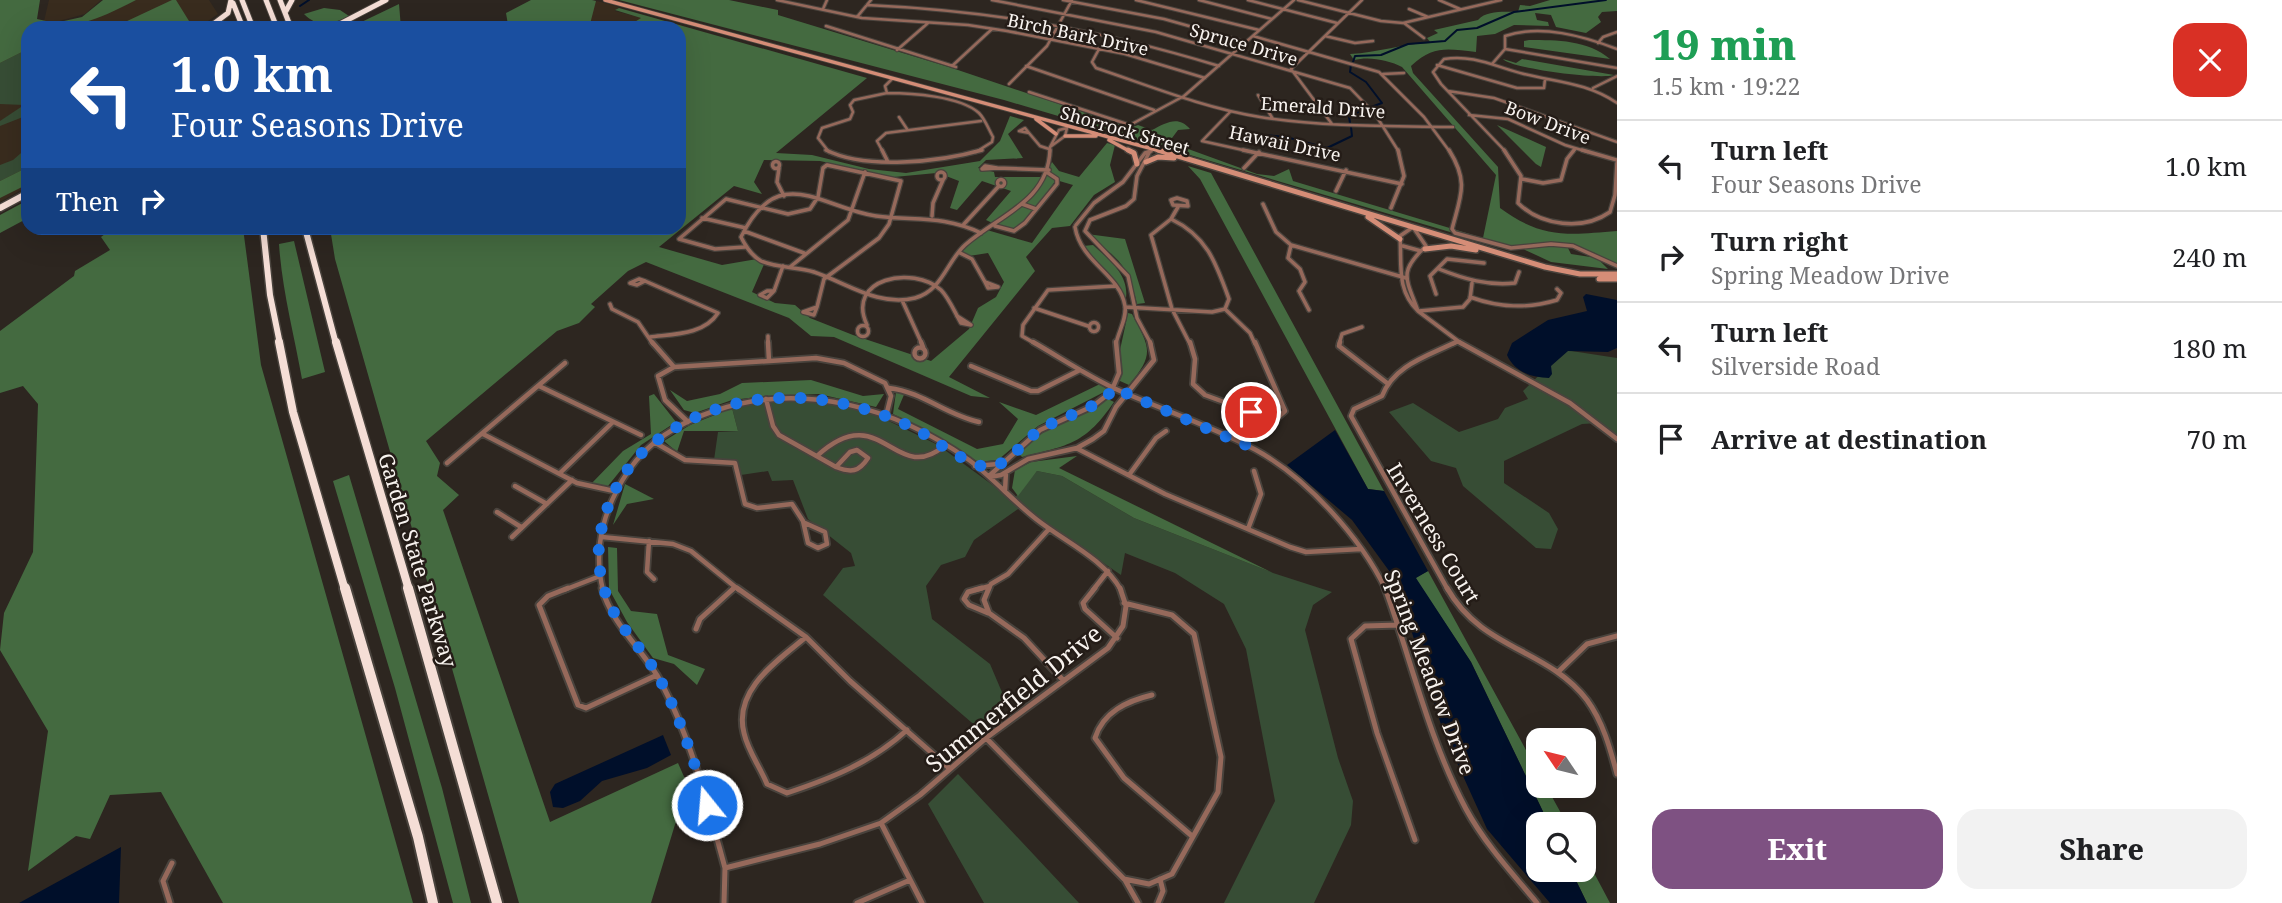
<!DOCTYPE html>
<meta charset="utf-8">
<style>
body{margin:0;font-family:"Noto Serif",serif;background:#f2f2f2;color:#202124;height:100vh;display:flex;flex-direction:column;font-size:26px;white-space:nowrap}
*{box-sizing:border-box;margin:0}
p{font-size:23px;color:#757577}
.icon{flex:none;width:38px;height:38px;fill:none;stroke:currentColor;stroke-width:2;stroke-linecap:round;stroke-linejoin:round}
.map{position:relative;flex:1;overflow:hidden}
.sheet{display:flex;flex-direction:column;background:#fff;width:665px}
.sheet>*{flex:none}
.guide{position:absolute;left:21px;top:21px;width:665px;height:214px;border-radius:21px;box-shadow:0 7px 28px #0002;background:#1a4fa0;color:#fff;overflow:hidden}
.needle{width:46px;rotate:305deg}
.tools{position:absolute;left:1526px;top:728px;display:grid;gap:14px}
.tools a{display:grid;place-items:center;width:70px;height:70px;border-radius:14px;background:#fff;box-shadow:0 7px 28px #0002;font-size:35px}
.pin{position:absolute;display:grid;place-items:center;width:60px;height:60px;color:#fff;margin:-30px;border:4px solid #fff;border-radius:50%;box-shadow:0 2px 7px #0007}
.me{position:absolute;width:77px;margin:-38px;rotate:343deg;stroke-linejoin:round;filter:drop-shadow(0 0 5px #0008)}
.turn{display:flex;align-items:center;gap:24px;height:147px;padding:0 35px;font-size:32px}
.turn .icon{width:91px;height:91px;stroke-width:2.5}
.turn b{display:block;font-size:49px;line-height:60px}
.then{display:flex;align-items:center;height:66px;padding:0 35px;background:#0003;gap:14px;font-size:26px}
.round{display:grid;place-items:center;flex:none;width:74px;height:74px;border-radius:21px;background:#f2f2f2}
.headline{display:flex;align-items:center;justify-content:space-between;height:119px;padding:0 35px}
h1{font-size:42px;font-weight:800;line-height:52px;color:#1e9e55}
.cta{display:flex;gap:14px;margin-top:auto;padding:14px 35px}
.cta a{flex:1;height:80px;border-radius:21px;background:#7e5182;color:#fff;font-size:28px;font-weight:800;line-height:80px;text-align:center}
.cta a+a{background:#f2f2f2;color:#202124}
ul{padding:0;list-style:none}
li{display:flex;align-items:center;gap:21px;height:91px;padding:0 35px;border-top:2px solid #e0e0e0}
li div{flex:1}
li b{display:block;font-size:26px}
li em{font-style:normal}
main{display:flex;flex:1;min-height:0}
.map>svg:first-child{display:block}
</style>
<main>
<div class="map">
<svg width="1617" height="903" viewBox="0 0 1617 903">
<rect width="100%" height="100%" fill="#2d2620"/>
<path fill="#392c1e" d="M49 0H101L85 14 59 21H44Z
M130 0H209L218 14 198 28H73Z
M597 1 619 7 615 11 643 18 627 28H587L590 6Z
M28 47V186L0 202V60Z"/>
<path fill="#374d35" d="M28 49V115L0 126V121L24 105 0 104V63Z
M28 147V167L0 181V165L13 160Z
M1565 350 1617 358V438L1599 423 1582 424 1504 461V483L1549 513 1558 529 1551 549 1536 548 1463 486 1456 468 1431 461 1389 412 1413 403 1459 432 1498 419 1505 408 1528 399 1523 391Z
M766 401H818L858 406 938 445 1013 500 1037 471 1062 476 1134 518 1273 573 1332 592 1313 605 1305 630 1338 758 1353 801 1351 825 1314 903H1224L1275 801 1246 649 1224 604 1175 573 1125 553 1121 575 1021 507 974 540 965 557 941 565 926 586 932 619 990 664 1007 704 978 728 823 595 843 568 855 566 851 553 808 519 793 480 772 481 768 471 741 475 736 462 714 460 718 432 738 431 732 408Z
M958 774 1079 903H984L928 804Z"/>
<path fill="#446a40" fill-rule="evenodd" d="M0 0H40L37 19 55 23 82 17 103 0H136C93 22 77 28 28 28V49L0 63Z
M172 0H176L189 21 187 28H120L125 22Z
M531 0H592L596 1 589 28H502L508 25 506 13Z
M619 0H729L778 10V15L952 68 1130 128 1138 125 1152 130C1166 123 1178 115 1190 129L1178 130 1169 142 1257 174 1274 176 1289 169 1293 181 1483 238 1496 175 1402 67C1389 60 1369 56 1354 60L1350 54C1378 53 1403 43 1431 43L1427 38 1438 33 1434 30 1478 20C1487 10 1505 12 1518 12L1520 5 1530 6 1550 0H1617V11L1602 12 1598 17 1601 22 1586 33 1556 27 1551 15 1535 13 1537 20 1548 22 1549 26 1514 25 1495 34 1477 36 1476 52C1447 49 1434 45 1411 66L1413 73 1498 167 1500 208C1542 239 1568 235 1617 231V267L1595 253 1566 244 1571 254 1597 258 1608 269 1551 262 1521 248 1494 245 1004 100Z
M399 4 401 28H349Z
M324 8 340 10 349 16C333 24 317 28 304 14Z
M619 8 867 78 776 153 812 155 869 169 906 173 980 161 1000 141 1010 116 1024 120 1008 134 1023 158 986 160 978 168 994 172 995 177H1044L1052 162 1059 171 1079 177 1107 143 1115 145 1110 165 1115 182 1094 195 1070 226 1052 228 1026 257 1035 271 949 377 990 398 971 396 834 337 811 336 789 318 646 262 628 271 591 304 595 307 579 323 557 331 426 441 440 463 437 476 459 495 443 510 550 822 678 763 700 813 677 818 651 903H519L335 259 330 228H679V28H625L641 18 615 10ZM764 160 820 161 894 177 947 172 946 176 959 181 950 208 957 210 982 181 1011 191 986 220 1009 231 1020 229 1056 180 1073 185 1032 243 987 230 960 252 969 256 988 253 1004 282 996 297 978 308 969 329 931 361 853 335 810 318 795 305 775 303 752 292 765 262 757 259 722 265 659 247 734 186 762 194 754 182Z
M1529 40C1557 40 1588 40 1610 59L1524 47V41Z
M1503 59 1516 63 1522 59 1614 75C1599 80 1509 68 1503 59Z
M1497 125 1546 147 1541 167 1536 164Z
M1188 166 1211 173 1384 491 1368 489 1200 179Z
M28 167V184L0 198V181Z
M28 200V218L0 233V215Z
M113 228H196L218 235 232 228H243L261 365 413 903H223L161 792 110 795 90 839 76 836 28 871 48 731 0 650 4 613 33 552 38 404 23 386 0 393V331L74 276 75 271 110 250 101 237Z
M1087 234 1125 239 1145 303 1137 304C1128 263 1118 259 1087 234Z
M294 241 325 372 302 379C294 334 282 290 279 244Z
M1093 245C1109 260 1129 274 1126 298L1083 246Z
M1128 313 1132 314C1150 348 1155 354 1129 385L1120 381V350Z
M811 380 863 396 884 394 876 407 819 394 767 396 732 400 695 413 684 410 670 390 687 401 720 394 742 383Z
M1100 384 1108 390 1038 426 998 460 978 462 942 439 893 414 896 392 906 390 898 409 977 449 1003 444 1018 419 999 402 1036 415Z
M654 394 676 422 641 445 608 486 590 485 623 451 651 434 649 396Z
M1108 399 1114 402C1085 444 1070 445 1022 457L1018 453C1043 426 1077 417 1108 399Z
M732 408 738 431H684L677 452 664 441 690 425Z
M1077 456 1059 468 1273 573 1134 518 1062 476 1037 471 1018 496 1012 488 1015 470 1031 462Z
M349 475 442 788 471 903H453L395 688 333 481Z
M625 484 654 499 627 504 613 525Z
M608 547 617 548 618 591 631 611 657 614 668 655 705 669 697 685 674 664 653 658 627 622 609 589Z
M1428 571 1538 772V786H1546L1567 824H1549L1471 662 1415 578Z
M1584 854 1610 903H1587L1571 870H1584Z"/>
<path fill="#000f2a" d="M1586 294 1617 300V348L1608 352 1568 351 1551 366 1552 374 1549 378C1531 378 1514 371 1507 355L1512 343 1548 320 1587 311 1583 297Z
M1335 430 1368 489 1384 491 1428 571 1416 578 1471 662 1549 824H1538V870H1571L1587 903H1550L1487 829 1444 734 1395 579 1352 520 1287 465Z
M663 735 671 755 647 768 602 781 580 801 563 808 553 807 550 792 555 784Z
M121 847 119 903H19Z"/>
<g fill="none" stroke-linecap="round" stroke-linejoin="round">
<path stroke="#000f2a" stroke-width="2" d="M300 6 309 0
M1353 62 1355 56 1381 55 1408 44 1445 41 1457 30 1477 28 1514 12 1606 0
M1351 65 1350 72 1366 82 1382 103 1371 107
M1350 123 1349 116 1366 109
M1242 133 1286 137 1327 148 1352 136 1351 127"/>
<defs>
<path id="street-far3" d="M777 0 862 18 968 25 1007 31 1125 54 1205 78
M992 0 1156 32 1350 88 1375 114 1399 152
M1063 0 1164 19 1246 42
M1136 0 1259 30
M1199 0 1272 19
M1248 0 1337 23
M1298 0 1381 21 1403 23 1501 0
M1439 0 1460 9
M867 5C994 11 1097 29 1219 66
M823 9 827 0
M1409 9 1428 17
M857 17 871 0
M1404 23 1424 38
M826 26 956 67
M1253 36 1379 72 1424 117 1450 152
M1325 36 1355 43 1373 41
M1598 43 1603 37 1617 32
M1099 49 1092 62 1096 68C1150 86 1204 108 1260 117 1324 127 1389 126 1453 127
M1505 49 1617 68
M897 50 928 23
M1492 64 1505 49V36C1541 24 1583 36 1617 49
M1437 65 1517 88H1544L1545 79
M952 66 992 29
M1026 66 1154 110
M1383 74 1404 73
M1009 84 1047 46 1072 0
M1593 88 1617 76
M1448 91 1494 98 1617 142
M1029 92 1130 125 1184 96 1294 0
M887 93C911 93 960 96 979 113 985 119 989 130 993 137L992 142 976 152
M887 93 885 86 892 79
M1258 95 1273 119
M1230 112 1202 141 1252 152
M1469 115 1508 119 1565 145 1588 152
M899 117 907 129
M1332 124 1291 69 1362 0
M1025 128 1029 133 1019 131Z
M1067 128 1065 136 1050 147 1059 130Z
M1029 133 1040 146 1049 149
M829 152 818 138 822 128 850 119 853 112 850 105 854 100 887 93
M883 152 877 141 886 133 981 121
M1050 152V147
M1506 152 1441 84 1433 72 1444 59C1473 54 1496 67 1524 74 1557 82 1588 83 1617 103
M1573 152 1575 149"/>
<path id="street-far2" d="M826 150C865 170 940 162 982 150
M882 150 888 162
M1243 150 1402 184
M1449 150C1469 182 1461 195 1452 229L1455 233 1511 248 1551 244 1573 246 1617 266
M1504 150 1521 176 1518 203C1541 226 1583 231 1610 212L1615 195 1617 163
M1582 150 1617 160
M1150 151 1137 176 1134 199 1126 206 1090 220 1085 231 1128 276 1137 318 1151 344
M772.5 165a3.5 3.5 0 1 1 7 0a3.5 3.5 0 1 1-7 0Z
M985 166 997 168 982 169Z
M779 168 777 182 784 196
M997 168 1049 170
M1244 168 1259 152
M937 176a4 4 0 1 1 8 0a4 4 0 1 1-8 0Z
M1522 179 1543 183 1561 180 1567 159 1574 150
M997.5 183a3.5 3.5 0 1 1 7 0a3.5 3.5 0 1 1-7 0Z
M1336 191 1346 170
M1177 198 1187 201 1188 206 1173 205 1171 200Z
M1022 204 1036 209
M1263 204 1276 232 1291 245 1288 258 1300 269 1305 282 1299 291 1309 310
M1178 207 1171 219 1151 235 1172 309 1190 344
M1391 208 1404 176 1398 150
M932 216 933 203 943 180
M702 218 746 228
M964 224 998 187
M1076 225 1094 203 1123 182 1145 153 1151 151
M995 226 1014 231 1025 223 1057 184V179L1048 173
M1075 227C1081 263 1120 274 1125 306 1127 319 1118 332 1116 344
M1413 227 1426 246C1398 272 1406 278 1418 311 1396 290 1402 264 1400 236Z
M744 231 804 253
M981 233C943 215 915 221 876 216 821 208 779 160 741 237 746 247 751 255 761 261 777 268 797 267 814 272 847 283 878 307 915 298 942 291 947 261 965 245 999 215 1048 202 1050 150
M1291 245 1406 278
M1403 246 1421 251
M745 247 715 249 679 239 726 199 788 214 810 209 818 197 823 168 827 165 901 181 889 224 879 238 824 279 817 307
M960 253 972 259 985 282
M790 267 848 220 865 172
M1439 269C1464 279 1488 286 1515 283L1519 272
M639 279 645 281 637 285 630 283Z
M645 281 718 313C704 335 673 334 650 337
M985 282 998 287 988 288Z
M767 291H774L767 298 760 295Z
M774 291 783 266
M1436 294 1430 276 1447 259 1484 263
M1470 297C1500 308 1527 309 1557 300L1561 293 1557 289
M902 300 922 344
M610 304 612 309 638 322 653 344
M817 307 814 315 803 312Z
M1125 307 1212 312 1225 309 1229 299C1216 263 1207 236 1171 219
M1034 308 1088 326
M1225 309 1250 333 1255 344
M1418 311 1462 344
M1419 311 1463 307 1470 299 1472 283
M1089.5 327a4.5 4.5 0 1 1 9 0a4.5 4.5 0 1 1-9 0Z
M867 325C845 278 913 265 941 290 949 298 955 313 961 323L971 325 957 316
M857.5 331a5.5 5.5 0 1 1 11 0a5.5 5.5 0 1 1-11 0Z
M768 336V344
M1036 344 1022 336 1023 325 1048 290 1116 286
M1339 344 1342 334 1362 327
M1453 344 1457 342"/>
<path id="street-far1" d="M652 342 674 367 816 358 844 363 885 383 891 396 886 416
M768 342 769 361
M921 342 923 347
M1033 342C1061 358 1089 377 1118 390 1163 410 1212 426 1256 450 1307 478 1361 538 1386 590
M1190 342 1195 359 1193 384 1205 395 1251 412 1254 421 1245 445
M1340 342 1339 346 1387 383
M1459 342 1570 403 1617 439
M914.5 353a5.5 5.5 0 1 1 11 0a5.5 5.5 0 1 1-11 0Z
M971 366 1031 391H1038L1080 370
M674 367 658 376 665 400 688 422
M539 386 641 435
M889 388C923 392 946 415 979 422
M766 399 773 426 779 435 836 467
M1254 421 1275 420 1285 411 1255 342
M483 434 577 483 614 491
M654 442 685 460 735 463 745 504 757 508 792 504 803 521 808 543 818 548 827 544 825 532 805 523
M1078 449 1165 494 1290 547 1306 552 1361 549
M857 450 868 458C859 472 851 473 836 467L850 452Z
M817 456C881 397 895 487 944 446
M447 463 565 363
M975 466 998 464
M560 473 613 422
M1129 475 1156 438 1166 431
M989 476 1040 430 1093 406 1111 392 1119 373 1116 342
M990 477 1001 475 1028 459 1077 448 1093 439 1104 431 1116 407 1154 360 1150 342
M515 486 547 504
M1005 491 1006 472
M497 512 521 527
M1248 529 1261 494 1254 471
M512 537 572 480
M602 537 673 544 691 551 739 590
M649 541 647 572 654 579
M564 590 600 576
M603 590C592 548 605 505 629 470 649 441 681 422 714 411 802 381 895 407 969 460 993 478 1013 501 1036 519 1065 542 1103 558 1121 590
M732 590 735 587
M975 590 990 586
M988 590 991 584 1008 574 1049 529
M1093 590 1108 571
M1448 590 1351 416 1354 409 1382 396C1394 365 1428 356 1456 342"/>
<path id="street" d="M568 588 548 596 539 605 578 705 586 708 657 675
M602 588C612 626 645 651 662 684 692 741 708 806 725 868
M737 588 806 637 850 681 949 768
M982 588 968 592 964 599 969 605 988 613
M989 588 984 600 989 613 1024 638 1063 680
M1095 588 1083 603 1085 609 1117 638
M1385 588C1412 662 1429 740 1466 809 1485 844 1512 873 1537 903
M1447 588C1482 650 1547 648 1587 700 1603 722 1610 748 1617 774
M1399 625 1365 626 1351 639 1377 733 1415 840
M696 629 700 619 734 588
M806 637C777 661 733 690 744 733 748 751 760 767 767 784L787 793C832 778 872 762 907 730
M1558 672 1587 644 1617 636
M1152 695C1127 701 1103 712 1095 738L1124 778 1192 836
M986 738 1124 879 1149 884 1172 874 1218 792 1221 757 1194 634 1172 615 1124 603
M881 823 922 903
M725 868 820 844 881 823 920 795 986 738 1108 648 1123 626 1126 606 1120 588
M1125 880 1138 903
M170 903 163 881 172 863
M724 903 725 868
M857 903 910 880
M1158 903 1163 891 1160 879"/>
<path id="secondary-far1" d="M605 0 1164 152
M1036 119 1056 134
M1065 136H1096
M1109 140 1131 152"/>
<path id="secondary" d="M1128 150 1134 153 1137 164
M1158 150 1545 267 1580 274H1617
M1146 162 1158 157 1174 158
M1368 217 1400 239
M1425 249 1451 246 1476 250
M1599 279H1617"/>
<path id="highway-far3" d="M242 0 253 28
M266 0 277 28
M280 0 291 28
M233 3 243 28
M286 11 292 0
M208 28 228 13 231 0
M332 28 386 0"/>
<path id="highway-far2" d="M0 208 28 193
M263 228 270 295 280 344
M305 228 336 344"/>
<path id="highway-far1" d="M279 342 293 412 345 590
M336 342 409 590"/>
<path id="highway" d="M345 588 418 837 433 903
M408 588 497 903"/>
</defs>
<use href="#street-far3" stroke="#49433d" stroke-width="4.5"/>
<use href="#street-far2" stroke="#49433d" stroke-width="6"/>
<use href="#street-far1" stroke="#49433d" stroke-width="8"/>
<use href="#street" stroke="#49433d" stroke-width="9"/>
<use href="#secondary-far1" stroke="#49433d" stroke-width="5"/>
<use href="#secondary" stroke="#49433d" stroke-width="8"/>
<use href="#highway-far3" stroke="#49433d" stroke-width="7"/>
<use href="#highway-far2" stroke="#49433d" stroke-width="9"/>
<use href="#highway-far1" stroke="#49433d" stroke-width="11"/>
<use href="#highway" stroke="#49433d" stroke-width="14"/>
<use href="#street-far3" stroke="#96695b" stroke-width="2.5"/>
<use href="#street-far2" stroke="#96695b" stroke-width="3.5"/>
<use href="#street-far1" stroke="#96695b" stroke-width="4.5"/>
<use href="#street" stroke="#96695b" stroke-width="5"/>
<use href="#secondary-far1" stroke="#d58d77" stroke-width="3.5"/>
<use href="#secondary" stroke="#d58d77" stroke-width="5"/>
<use href="#highway-far3" stroke="#f5ded6" stroke-width="5"/>
<use href="#highway-far2" stroke="#f5ded6" stroke-width="6"/>
<use href="#highway-far1" stroke="#f5ded6" stroke-width="8"/>
<use href="#highway" stroke="#f5ded6" stroke-width="10"/>
</g>
<g fill="none" stroke-linecap="round" stroke-linejoin="round">
<path stroke="#1a73e8" stroke-width="12" stroke-dasharray="0 21.6" d="M707 805C694 761 680 716 658 676 636 637 608 621 600 571 593 531 614 478 644 451 720 383 830 385 917 430 936 440 971 469 991 467 1010 464 1025 439 1041 429 1064 415 1098 410 1114 388L1245 445 1254 421 1251 412"/>
</g>
<g text-anchor="middle" dominant-baseline="central" stroke-width="5" stroke-linejoin="round" paint-order="stroke">
<g font-size="18" fill="#f8f3ef" stroke="#241c17">
<text transform="translate(1078 34) rotate(12)">Birch Bark Drive</text>
<text transform="translate(1244 44) rotate(16)">Spruce Drive</text>
<text transform="translate(1323 107) rotate(4)">Emerald Drive</text>
<text transform="translate(1548 122) rotate(21)">Bow Drive</text>
<text transform="translate(1125 130) rotate(16)">Shorrock Street</text>
<text transform="translate(1285 143) rotate(12)">Hawaii Drive</text>
</g>
<g font-size="21" fill="#f8f3ef" stroke="#241c17">
<text transform="translate(1434 533) rotate(59)">Inverness Court</text>
<text transform="translate(418 560) rotate(73)">Garden State Parkway</text>
<text transform="translate(1430 672) rotate(69)">Spring Meadow Drive</text>
</g>
<g font-size="24" fill="#f8f3ef" stroke="#241c17">
<text transform="translate(1013 698) rotate(-39)">Summerfield Drive</text>
</g>
</g>
</svg>
<div class="tools">
<a><svg class="needle" viewBox="-14 -14 28 28"><path d="M0-13l5 13h-10z" fill="#e53935"/><path d="M0 13l5-13h-10z" fill="#757577"/></svg></a>
<a><svg class="icon" aria-label="search" viewBox="0 0 24 24"><circle cx="10" cy="10" r="6"/><path d="M15 15l6 6"/></svg></a>
</div>
<div class="pin" style="left:1251px;top:412px;background:#d93025"><svg class="icon" aria-label="arrive" viewBox="0 0 24 24"><path d="M6 21V4h12l-3 4 3 4H6"/></svg></div>
<svg class="me" style="left:707px;top:805px" viewBox="-20 -20 40 40"><circle r="17" fill="#1a73e8" stroke="#fff" stroke-width="3"/><path d="M0-11L8 9 0 5-8 9z" fill="#fff"/></svg>
<div class="guide">
<div class="turn"><svg class="icon" aria-label="left" viewBox="0 0 24 24"><path d="M17 20v-9H6M10 6l-5 5 5 5"/></svg><div><b>1.0 km</b>Four Seasons Drive</div></div>
<div class="then">Then<svg class="icon" aria-label="right" viewBox="0 0 24 24"><path d="M7 20v-9h11M14 6l5 5-5 5"/></svg></div>
</div>
</div>
<section class="sheet">
<div class="headline"><div><h1>19 min</h1><p>1.5 km · 19:22</p></div><a class="round" style="background:#d93025;color:#fff"><svg class="icon" aria-label="close" viewBox="0 0 24 24"><path d="M6 6l12 12M18 6L6 18"/></svg></a></div>
<ul>
<li><svg class="icon" aria-label="left" viewBox="0 0 24 24"><path d="M17 20v-9H6M10 6l-5 5 5 5"/></svg><div><b>Turn left</b><p>Four Seasons Drive</p></div><em>1.0 km</em></li>
<li><svg class="icon" aria-label="right" viewBox="0 0 24 24"><path d="M7 20v-9h11M14 6l5 5-5 5"/></svg><div><b>Turn right</b><p>Spring Meadow Drive</p></div><em>240 m</em></li>
<li><svg class="icon" aria-label="left" viewBox="0 0 24 24"><path d="M17 20v-9H6M10 6l-5 5 5 5"/></svg><div><b>Turn left</b><p>Silverside Road</p></div><em>180 m</em></li>
<li><svg class="icon" aria-label="arrive" viewBox="0 0 24 24"><path d="M6 21V4h12l-3 4 3 4H6"/></svg><div><b>Arrive at destination</b></div><em>70 m</em></li>
</ul>
<div class="cta"><a>Exit</a><a>Share</a></div>
</section>
</main>
